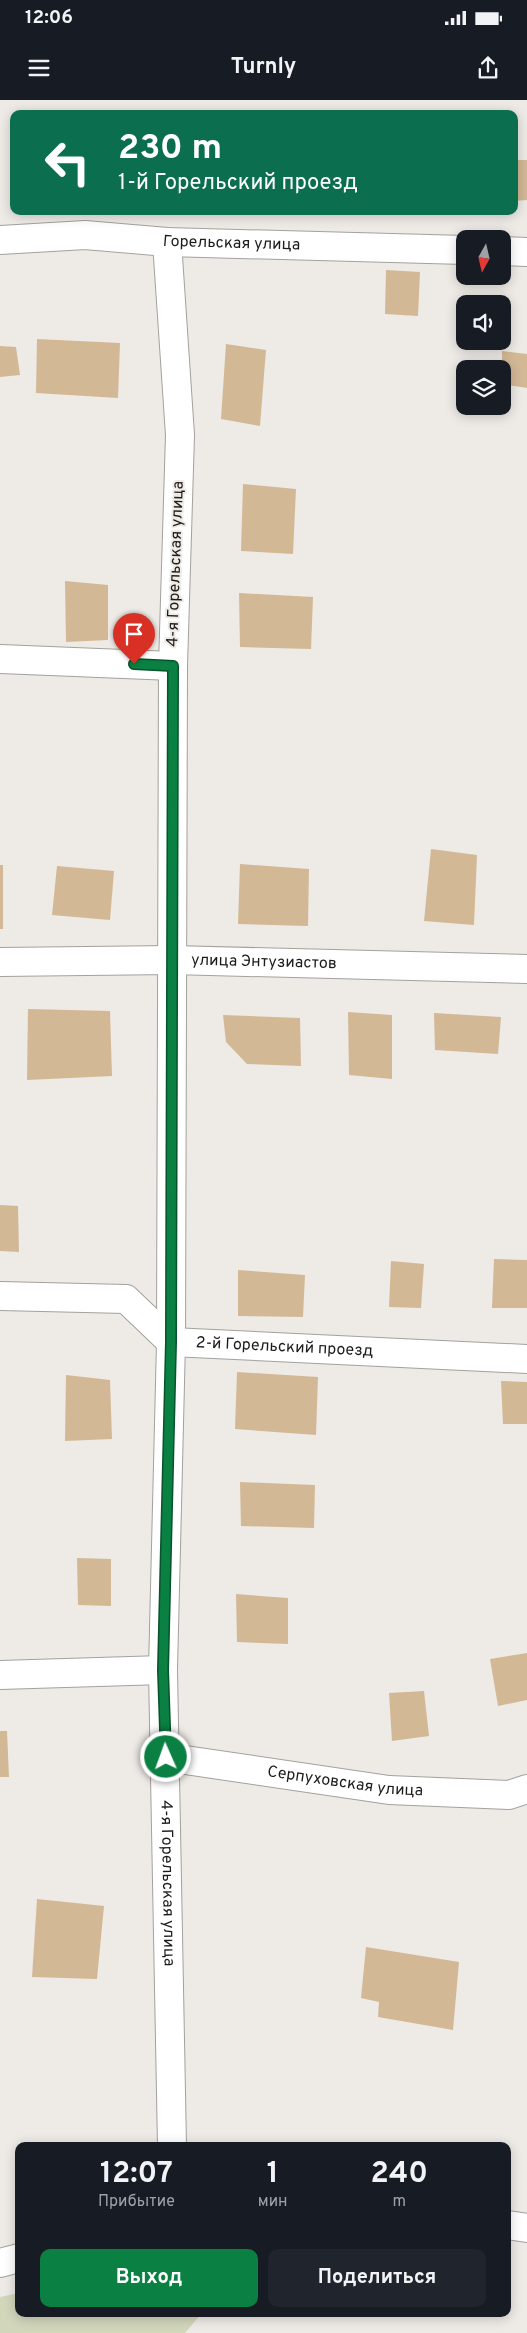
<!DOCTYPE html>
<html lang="ru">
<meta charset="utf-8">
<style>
body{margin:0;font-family:Overpass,sans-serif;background:#20242c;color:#f1f3f6;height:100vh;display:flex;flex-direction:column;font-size:19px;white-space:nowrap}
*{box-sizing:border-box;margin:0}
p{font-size:16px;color:#9ea1a6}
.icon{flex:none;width:28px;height:28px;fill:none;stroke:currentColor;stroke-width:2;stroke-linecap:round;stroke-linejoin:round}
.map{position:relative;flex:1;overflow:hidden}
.drawer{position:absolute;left:15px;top:2042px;width:496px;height:175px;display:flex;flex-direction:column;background:#171b24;border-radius:10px;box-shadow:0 2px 12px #0003}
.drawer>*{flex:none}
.banner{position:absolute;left:10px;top:10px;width:508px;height:105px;border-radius:10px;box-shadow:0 2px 12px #0003;background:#0b6e4f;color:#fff;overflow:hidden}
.needle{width:32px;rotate:188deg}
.controls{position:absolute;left:456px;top:130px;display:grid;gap:10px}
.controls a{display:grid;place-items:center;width:55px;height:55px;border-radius:10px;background:#171b24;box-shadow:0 2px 12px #0003;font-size:25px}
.pin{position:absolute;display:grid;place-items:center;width:42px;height:42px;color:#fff;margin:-51px -21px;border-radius:50% 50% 50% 0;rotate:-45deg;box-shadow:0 0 5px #0007}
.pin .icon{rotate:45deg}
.me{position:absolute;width:55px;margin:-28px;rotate:358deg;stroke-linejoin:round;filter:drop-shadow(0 0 4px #0008)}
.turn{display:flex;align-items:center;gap:18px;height:105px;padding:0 25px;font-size:22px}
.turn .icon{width:65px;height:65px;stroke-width:2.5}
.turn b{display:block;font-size:35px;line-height:42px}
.eta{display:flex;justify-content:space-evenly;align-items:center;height:85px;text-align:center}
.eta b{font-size:30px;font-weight:700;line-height:35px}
.primary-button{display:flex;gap:10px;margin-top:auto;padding:10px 25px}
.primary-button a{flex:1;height:58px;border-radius:10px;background:#0b8043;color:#fff;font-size:20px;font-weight:700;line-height:58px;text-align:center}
.primary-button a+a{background:#20242c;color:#f1f3f6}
.status{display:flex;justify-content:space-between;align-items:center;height:35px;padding:0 25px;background:#171b24;direction:ltr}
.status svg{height:14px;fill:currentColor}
header{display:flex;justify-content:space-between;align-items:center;height:65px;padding:0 25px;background:#171b24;font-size:22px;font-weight:700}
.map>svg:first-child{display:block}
</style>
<div class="status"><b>12:06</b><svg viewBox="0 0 49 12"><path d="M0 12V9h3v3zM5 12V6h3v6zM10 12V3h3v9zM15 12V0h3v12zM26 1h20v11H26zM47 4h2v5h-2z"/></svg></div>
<header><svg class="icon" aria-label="menu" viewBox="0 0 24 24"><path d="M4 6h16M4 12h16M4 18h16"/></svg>Turnly<svg class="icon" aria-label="share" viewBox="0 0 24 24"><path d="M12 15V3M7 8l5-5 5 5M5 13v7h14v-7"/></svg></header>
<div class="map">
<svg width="527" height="2233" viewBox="0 0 527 2233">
<rect width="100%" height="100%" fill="#eeeae6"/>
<path fill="#d2d6bb" d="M19 2193V2214H201L185 2233H0V2197Z"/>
<path fill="#d3b896" d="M514 60H527V100L514 101Z
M386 170 420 172 418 216 385 214Z
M37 239 120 243 118 298 36 293Z
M226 244 266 250 260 326 221 319Z
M0 246 16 247 20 275 0 277Z
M502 251 527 254V288L502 284Z
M243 384 296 389 293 454 241 451Z
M65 481 108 485V540L66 542Z
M239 493 313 497 311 549 240 547Z
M431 749 477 755 474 825 424 821Z
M240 764 309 769 308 826 238 824Z
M0 765H3V829H0Z
M57 766 114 771 110 820 52 815Z
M28 909 110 911 112 976 27 980Z
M348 912 392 915V979L349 975Z
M434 913 501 917 498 954 435 950Z
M223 915 300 918 301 966 247 964 226 942Z
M0 1105 18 1106 19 1152 0 1151Z
M494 1159 527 1160V1208H492Z
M391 1161 424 1164 421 1208 389 1207Z
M238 1170 305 1175 303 1217 238 1216Z
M237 1272 318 1277 316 1335 235 1329Z
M66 1275 110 1280 112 1339 65 1341Z
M501 1281 527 1282V1324H503Z
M240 1382 315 1385 314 1428 241 1426Z
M77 1458 111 1459V1506L78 1505Z
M236 1494 288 1498V1544L237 1542Z
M527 1553V1600L498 1606 490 1559Z
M424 1591 429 1636 392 1641 389 1593Z
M0 1631H7L9 1677H0Z
M37 1799 104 1806 97 1879 32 1877Z
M366 1847 459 1862 453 1930 378 1917 379 1902 361 1898Z"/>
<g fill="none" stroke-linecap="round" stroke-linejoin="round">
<defs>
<g id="street">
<path id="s1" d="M0 140 85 135 167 142 465 150"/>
<path id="s2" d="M167 142 180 335 173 566 171 1242 163 1570 172 2046"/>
<path d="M502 151 527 152"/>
<path d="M0 559 173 566"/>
<path id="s3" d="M0 862 172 860 527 869"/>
<path id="s4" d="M0 1196 126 1199 171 1242 527 1259"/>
<path d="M0 1575 163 1570"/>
<path id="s5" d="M165 1657 389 1690 509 1695 527 1689"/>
<path d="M508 2125 527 2128"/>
<path d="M0 2163 19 2158"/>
</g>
</defs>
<use href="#street" stroke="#a4a19d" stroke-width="30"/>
<use href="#street" stroke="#fff" stroke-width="28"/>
</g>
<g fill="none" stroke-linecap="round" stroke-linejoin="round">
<defs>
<path id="route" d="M134 564 173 566 171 1242 163 1570 166 1657"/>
</defs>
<use href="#route" stroke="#07532c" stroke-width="12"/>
<use href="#route" stroke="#0b8043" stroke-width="9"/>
</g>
<g text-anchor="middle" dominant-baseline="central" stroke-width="4" stroke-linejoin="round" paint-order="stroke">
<g font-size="16" fill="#1e1c1b" stroke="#eeeae6">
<text stroke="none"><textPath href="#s1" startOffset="232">Горельская улица</textPath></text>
<text transform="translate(176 464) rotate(-88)">4-я Горельская улица</text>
<text stroke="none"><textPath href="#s3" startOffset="264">улица Энтузиастов</textPath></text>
<text stroke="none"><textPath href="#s4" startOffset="302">2-й Горельский проезд</textPath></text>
<text stroke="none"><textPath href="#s5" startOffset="182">Серпуховская улица</textPath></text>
<text stroke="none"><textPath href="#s2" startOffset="1642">4-я Горельская улица</textPath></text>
</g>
</g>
</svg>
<div class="controls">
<a><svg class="needle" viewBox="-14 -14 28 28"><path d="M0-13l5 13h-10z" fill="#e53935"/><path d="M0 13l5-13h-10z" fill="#9ea1a6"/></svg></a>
<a><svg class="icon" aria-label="sound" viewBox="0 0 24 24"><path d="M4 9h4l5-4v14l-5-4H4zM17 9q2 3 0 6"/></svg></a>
<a><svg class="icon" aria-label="layers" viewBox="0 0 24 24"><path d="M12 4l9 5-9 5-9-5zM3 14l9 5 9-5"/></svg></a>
</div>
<div class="pin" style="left:134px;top:564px;background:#d93025"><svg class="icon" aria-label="arrive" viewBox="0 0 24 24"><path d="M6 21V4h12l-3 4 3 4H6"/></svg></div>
<svg class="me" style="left:166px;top:1657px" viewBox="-20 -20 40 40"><circle r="17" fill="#0b8043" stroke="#fff" stroke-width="3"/><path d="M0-11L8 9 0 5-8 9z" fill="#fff"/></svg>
<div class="banner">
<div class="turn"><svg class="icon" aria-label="left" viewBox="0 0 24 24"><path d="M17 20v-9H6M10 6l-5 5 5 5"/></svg><div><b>230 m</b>1-й Горельский проезд</div></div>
</div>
<section class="drawer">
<div class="eta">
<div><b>12:07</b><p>Прибытие</p></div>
<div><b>1</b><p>мин</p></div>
<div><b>240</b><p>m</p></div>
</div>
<div class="primary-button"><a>Выход</a><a>Поделиться</a></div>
</section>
</div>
